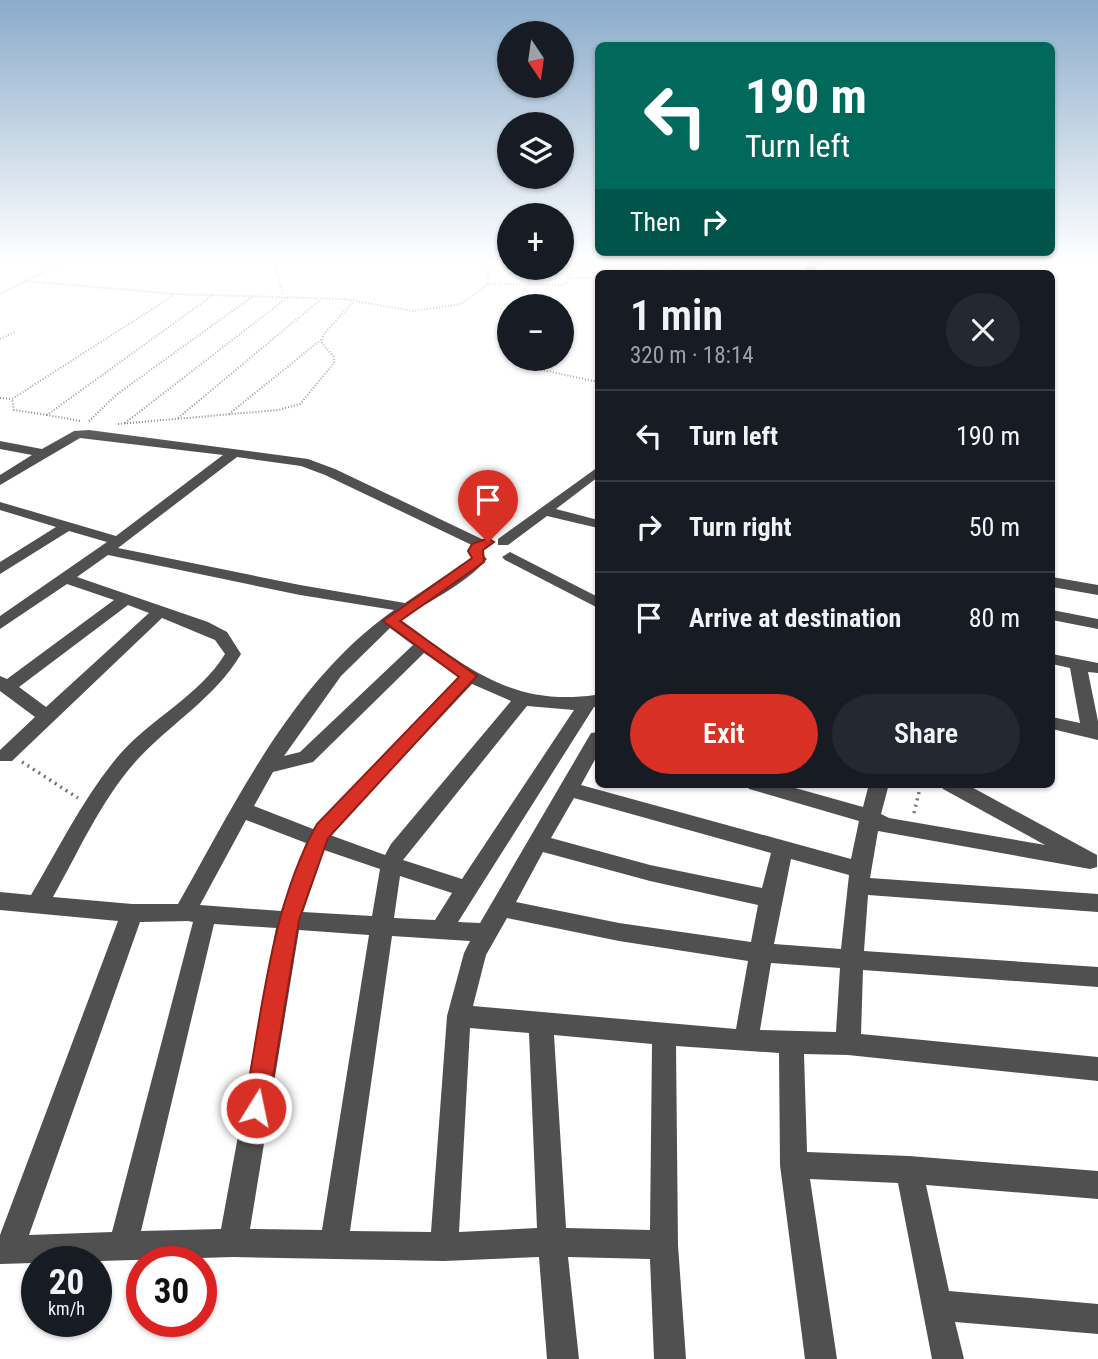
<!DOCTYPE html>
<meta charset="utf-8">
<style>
body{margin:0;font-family:"Roboto Condensed",sans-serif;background:#242831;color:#f1f3f6;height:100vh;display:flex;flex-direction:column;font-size:26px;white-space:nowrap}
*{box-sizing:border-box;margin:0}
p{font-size:23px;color:#9ea1a6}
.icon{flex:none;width:38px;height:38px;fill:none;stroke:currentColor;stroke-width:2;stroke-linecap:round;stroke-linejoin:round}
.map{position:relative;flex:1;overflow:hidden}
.side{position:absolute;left:595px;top:270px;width:460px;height:518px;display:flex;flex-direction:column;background:#171b24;border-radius:10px;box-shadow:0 2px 5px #0004}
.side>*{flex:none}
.hud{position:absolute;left:595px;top:42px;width:460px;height:214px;border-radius:10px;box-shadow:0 2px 5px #0004;background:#00695c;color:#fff;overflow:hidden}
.needle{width:46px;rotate:167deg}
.buttons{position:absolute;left:497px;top:21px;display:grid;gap:14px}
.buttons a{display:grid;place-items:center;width:77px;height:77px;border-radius:50%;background:#171b24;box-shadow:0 2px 5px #0004;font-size:35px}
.speed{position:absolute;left:21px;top:1246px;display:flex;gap:14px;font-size:35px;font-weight:700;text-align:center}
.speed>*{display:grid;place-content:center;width:91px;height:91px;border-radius:50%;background:#171b24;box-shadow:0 2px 5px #0004;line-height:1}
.speed small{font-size:18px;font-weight:400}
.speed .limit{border:10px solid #d22;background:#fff;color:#111}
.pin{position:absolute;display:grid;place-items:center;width:60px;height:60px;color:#fff;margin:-72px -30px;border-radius:50% 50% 50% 0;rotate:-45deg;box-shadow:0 0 7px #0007}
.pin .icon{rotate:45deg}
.me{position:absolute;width:77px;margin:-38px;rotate:10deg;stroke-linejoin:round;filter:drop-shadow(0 0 5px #0008)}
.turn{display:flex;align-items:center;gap:24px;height:147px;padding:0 35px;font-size:32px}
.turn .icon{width:91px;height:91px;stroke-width:2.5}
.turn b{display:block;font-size:49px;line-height:60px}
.then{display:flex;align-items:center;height:66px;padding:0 35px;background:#0003;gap:14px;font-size:26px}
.round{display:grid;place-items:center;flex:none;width:74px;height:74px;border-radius:37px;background:#242831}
.head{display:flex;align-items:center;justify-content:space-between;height:119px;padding:0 35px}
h1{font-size:42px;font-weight:600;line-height:52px}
.primary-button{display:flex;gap:14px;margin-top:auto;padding:14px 35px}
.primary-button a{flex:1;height:80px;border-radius:42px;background:#d93025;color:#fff;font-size:28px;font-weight:600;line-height:80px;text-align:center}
.primary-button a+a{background:#242831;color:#f1f3f6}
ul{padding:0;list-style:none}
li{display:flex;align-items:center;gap:21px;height:91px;padding:0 35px;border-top:2px solid #363941}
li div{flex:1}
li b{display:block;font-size:26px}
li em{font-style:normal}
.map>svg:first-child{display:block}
</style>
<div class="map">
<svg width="1098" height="1359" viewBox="0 0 1098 1359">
<rect width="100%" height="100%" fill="#fff"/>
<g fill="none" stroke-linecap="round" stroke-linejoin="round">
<path stroke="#727272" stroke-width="2" stroke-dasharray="1 2" stroke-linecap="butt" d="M273 258 283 295
M488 258V284L561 285 567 283 573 258
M788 258 803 259
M572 265 795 271
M570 278H598
M24 281 175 294 344 299 413 311 461 304 488 284
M0 294 71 258
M521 306 520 300 537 268
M0 339 15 332
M529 359 533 368 598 382
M0 398 12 399
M229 414 322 339
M47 415 14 410 12 399 174 295
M178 418 321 299
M80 421 47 415 213 295
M89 421 116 395 253 296
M125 423 288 297
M118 424 278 410 300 404 334 363V357L322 343 323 335 354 301"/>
<path stroke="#727272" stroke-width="3.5" stroke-dasharray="2 4.5" stroke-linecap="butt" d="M22 762 78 798
M914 813 921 784"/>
<path fill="#505050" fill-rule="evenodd" d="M816 258H825L812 273H802Z
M89 430 308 459 335 469 486 541V547H476L325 475 301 466 237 457 118 548 300 585 405 603 474 556H484L487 559C465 585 428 601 401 620 465 666 511 707 595 695L598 696V706L594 707 458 922 480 923 591 733 598 732V754L581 785 851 859 859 821 749 789 746 784H781L863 807 869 784H889L881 814 889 818 1045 845 943 789 940 784H966L1097 855V867L1090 869 878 831 870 878 1098 894V912L868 895 864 951 1098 967V987L863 970 861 1034 1098 1057V1081L848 1055 804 1054 807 1152 909 1156 1098 1171V1199L926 1185 949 1291 1098 1304V1334L955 1322 964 1359H932L898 1183 810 1179 837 1359H805L780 1165 779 1053 676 1046 678 1245 686 1359H654L650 1259 568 1257 579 1359H547L539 1257 444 1261 233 1257 0 1264V1235L118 921 0 910V892L31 895C59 848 84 796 120 754 152 718 199 696 225 654L215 640 162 618 12 761H0V750L35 717 0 691V676L7 679 114 600 67 584 0 629V616L107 542 69 531 0 574V562L56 527 0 510V502L116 536 223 455 80 438 0 485V475L32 455 0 449V441L42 449 74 431ZM108 555 300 595 394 610C293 681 237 800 178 904H132L53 897C79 851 101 800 137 760 171 723 215 698 241 654L227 632 208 622 77 577ZM128 605 149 613 46 707 19 687ZM390 628 413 645 300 752 284 756 341 676ZM424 653 459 676 313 829 254 806 273 772 313 762ZM472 684 511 701 391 844 385 855 330 835ZM527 706 574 710 462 879 403 860ZM574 798 771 853 762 888 650 865 551 838ZM246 820 306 843 281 911 200 905ZM324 850 380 869 372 916 303 912ZM543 852 650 881 758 905 751 942 619 923 516 902ZM791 859 849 875 841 949 774 944ZM400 876 452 893 435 920 394 918ZM507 918 619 941 748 961 736 1029 473 1006 486 955ZM188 921 193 922 112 1232 29 1235 140 922ZM214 924 276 928 221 1229 141 1231ZM299 930 369 935 322 1230 250 1229ZM392 936 470 941 464 953 447 1016 431 1232 350 1231ZM771 963 840 968 836 1032 760 1030ZM470 1028 529 1033 537 1228 459 1232ZM554 1035 652 1044 650 1230 566 1228Z
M598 467V477L556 509 598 520V528L547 516 508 545H498V539Z
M510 552 598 597V608L505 560 502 557Z
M1052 577 1098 585V595L1052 587Z
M1052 610 1098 619V629L1052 620Z
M1052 654 1098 663V673L1088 672 1098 721V740L1052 729V717L1080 723 1070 668 1052 664Z"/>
</g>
<linearGradient id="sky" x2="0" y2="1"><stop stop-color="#8aabca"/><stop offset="0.58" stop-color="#fff"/><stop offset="1" stop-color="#fff" stop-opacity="0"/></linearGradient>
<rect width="1098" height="448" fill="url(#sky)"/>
<path fill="#d93025" stroke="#8d1f18" stroke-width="2" d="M488 538 494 542 483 550 484 562 400 621 477 676 328 838 299 920 268 1108 265 1117 256 1120 248 1117 244 1108C262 1014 270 909 317 824L459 677 383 621 472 558 468 551 472 544Z"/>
</svg>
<div class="buttons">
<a><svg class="needle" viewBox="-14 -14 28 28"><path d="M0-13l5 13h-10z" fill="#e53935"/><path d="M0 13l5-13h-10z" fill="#9ea1a6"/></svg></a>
<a><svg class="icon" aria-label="layers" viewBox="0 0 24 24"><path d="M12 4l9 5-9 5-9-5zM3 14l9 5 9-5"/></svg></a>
<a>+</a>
<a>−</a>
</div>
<div class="speed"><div>20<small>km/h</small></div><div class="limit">30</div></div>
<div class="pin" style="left:488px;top:542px;background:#d93025"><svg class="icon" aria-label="arrive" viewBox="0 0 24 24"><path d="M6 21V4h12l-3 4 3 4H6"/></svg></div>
<svg class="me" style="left:256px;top:1108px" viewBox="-20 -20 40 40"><circle r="17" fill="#d93025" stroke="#fff" stroke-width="3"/><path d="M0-11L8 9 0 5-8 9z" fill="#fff"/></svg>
<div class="hud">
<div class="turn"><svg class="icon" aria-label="left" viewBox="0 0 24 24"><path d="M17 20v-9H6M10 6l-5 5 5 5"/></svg><div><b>190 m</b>Turn left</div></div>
<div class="then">Then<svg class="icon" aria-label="right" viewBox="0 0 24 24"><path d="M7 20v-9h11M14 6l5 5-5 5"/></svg></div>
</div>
<section class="side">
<div class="head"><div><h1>1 min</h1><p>320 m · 18:14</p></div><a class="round"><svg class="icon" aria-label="close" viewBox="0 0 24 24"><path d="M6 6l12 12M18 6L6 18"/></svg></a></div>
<ul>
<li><svg class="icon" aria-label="left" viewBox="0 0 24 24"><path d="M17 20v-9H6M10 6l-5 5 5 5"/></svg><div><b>Turn left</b></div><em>190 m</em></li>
<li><svg class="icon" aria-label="right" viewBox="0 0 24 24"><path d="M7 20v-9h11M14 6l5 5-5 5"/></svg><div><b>Turn right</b></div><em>50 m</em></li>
<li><svg class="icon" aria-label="arrive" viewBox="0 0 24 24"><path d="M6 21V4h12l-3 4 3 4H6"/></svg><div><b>Arrive at destination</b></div><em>80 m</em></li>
</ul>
<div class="primary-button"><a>Exit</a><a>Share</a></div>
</section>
</div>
